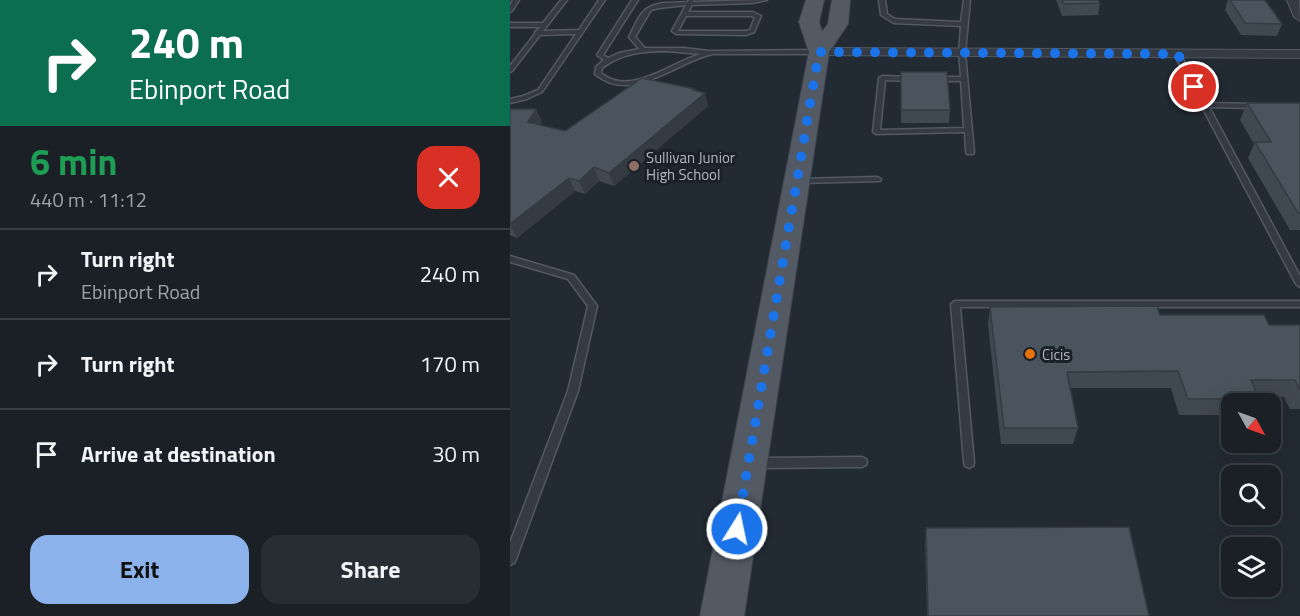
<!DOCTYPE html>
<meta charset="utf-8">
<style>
body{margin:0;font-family:"Titillium Web",sans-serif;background:#272d32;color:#f1f3f6;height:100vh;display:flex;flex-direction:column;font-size:22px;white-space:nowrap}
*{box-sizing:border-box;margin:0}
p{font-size:20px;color:#9fa3a7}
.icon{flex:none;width:33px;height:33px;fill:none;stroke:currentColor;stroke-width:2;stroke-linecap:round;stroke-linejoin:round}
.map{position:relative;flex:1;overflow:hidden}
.details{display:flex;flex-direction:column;background:#1a2026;width:510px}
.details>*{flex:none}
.hud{background:#0b6e4f;color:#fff;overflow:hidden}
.needle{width:39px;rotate:130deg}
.buttons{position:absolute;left:711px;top:393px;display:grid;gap:12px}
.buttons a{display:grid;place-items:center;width:60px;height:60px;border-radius:12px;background:#1a2026;box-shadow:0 6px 24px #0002,0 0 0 2px #383e43;font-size:30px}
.pin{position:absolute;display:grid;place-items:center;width:51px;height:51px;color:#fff;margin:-26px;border:3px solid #fff;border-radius:50%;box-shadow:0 2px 6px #0007}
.me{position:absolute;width:66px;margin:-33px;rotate:10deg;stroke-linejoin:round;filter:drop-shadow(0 0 4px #0008)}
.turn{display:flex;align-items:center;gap:21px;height:126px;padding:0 30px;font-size:27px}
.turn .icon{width:78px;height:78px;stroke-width:2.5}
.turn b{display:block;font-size:42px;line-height:51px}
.round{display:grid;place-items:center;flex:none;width:63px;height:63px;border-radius:18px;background:#272d32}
.summary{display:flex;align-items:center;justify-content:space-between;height:102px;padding:0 30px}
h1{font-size:36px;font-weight:700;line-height:45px;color:#1e9e55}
.cta{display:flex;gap:12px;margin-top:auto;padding:12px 30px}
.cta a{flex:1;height:69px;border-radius:18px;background:#8bb2ea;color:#111;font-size:24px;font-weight:700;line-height:69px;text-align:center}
.cta a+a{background:#272d32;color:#f1f3f6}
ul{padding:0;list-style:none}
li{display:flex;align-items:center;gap:18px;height:90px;padding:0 30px;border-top:2px solid #383e43}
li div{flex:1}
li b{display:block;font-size:22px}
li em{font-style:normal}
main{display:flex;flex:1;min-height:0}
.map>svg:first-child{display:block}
</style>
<main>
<section class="details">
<div class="hud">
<div class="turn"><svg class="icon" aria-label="right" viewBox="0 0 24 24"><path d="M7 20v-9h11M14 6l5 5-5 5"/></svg><div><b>240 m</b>Ebinport Road</div></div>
</div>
<div class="summary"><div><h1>6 min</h1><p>440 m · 11:12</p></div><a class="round" style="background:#d93025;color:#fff"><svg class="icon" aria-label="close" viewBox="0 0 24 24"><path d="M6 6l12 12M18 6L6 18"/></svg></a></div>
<ul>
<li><svg class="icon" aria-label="right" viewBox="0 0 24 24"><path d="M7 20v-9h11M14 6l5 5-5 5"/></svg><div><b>Turn right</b><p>Ebinport Road</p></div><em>240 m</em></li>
<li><svg class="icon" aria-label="right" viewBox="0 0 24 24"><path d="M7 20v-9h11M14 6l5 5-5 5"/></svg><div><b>Turn right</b></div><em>170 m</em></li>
<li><svg class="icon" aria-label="arrive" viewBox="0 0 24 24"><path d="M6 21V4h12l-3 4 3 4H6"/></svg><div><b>Arrive at destination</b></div><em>30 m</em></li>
</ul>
<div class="cta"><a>Exit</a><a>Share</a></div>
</section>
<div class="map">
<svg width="790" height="616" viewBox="0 0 790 616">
<rect width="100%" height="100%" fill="#222a33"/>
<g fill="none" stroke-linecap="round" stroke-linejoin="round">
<defs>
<path id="lane" d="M3 0H9L2 11 0 12V6Z
M51 0H57L33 31 69 30 89 0H95L32 92 17 99 0 103V99L13 96 28 90 66 34 30 35 2 71 0 72V66L25 34V32L31 27H0V23H33Z
M122 0H128L93 55 98 58 109 53 129 49 119 37C124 28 129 13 138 8 149 1 166 3 178 2L179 0H183V2L257 0 242 3 182 5 178 12H243L251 16 244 32 236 35 166 34 162 31 176 5 149 8 141 10 125 37 135 48H173L199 51 309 50 312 52 309 54H203C165 62 122 105 85 74L86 67 94 60 87 55ZM176 16H242L245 17 240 30 235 31H168ZM157 51 191 54C165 61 131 88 104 80 99 79 95 76 91 73L92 68C112 53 134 51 157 51Z
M369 0H375L377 14 385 19 451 22 454 0H460L455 53 464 152 463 154H457L456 152 455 132 366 134 363 132 369 78 372 76 403 77 406 79 403 81 375 80 370 130 454 128 451 81H426L423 79 426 77H451L449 53 451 26 384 23 371 15Z
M667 52 670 54 697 103 746 104 749 106 746 108 699 107 790 276V287L786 284 664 54Z
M367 177 371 179 370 181 289 183 285 181 289 179Z
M0 256 64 275 87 306 68 391 6 559 4 563 0 565V543L58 391 78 306 58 279 0 262Z
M445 301H790V307H450L464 463 463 466 459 468 455 466 454 463 441 304Z
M352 457 356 459 357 462 356 465 352 467 246 468 242 466 241 463 242 460 246 458Z"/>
<path id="street" d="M777 0H789L790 21 784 17Z
M309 48 790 50V58L304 55 303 52 304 49Z"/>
<path id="primary" d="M296 0H314L309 22 312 32 318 24 322 0H340L338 24 319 52 234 616H190L299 52 289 22Z"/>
</defs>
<use href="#lane" stroke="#525962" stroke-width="3"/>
<use href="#street" stroke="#525962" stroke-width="2"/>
<use href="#primary" stroke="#3e454e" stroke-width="2"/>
<use href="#lane" fill="#353b44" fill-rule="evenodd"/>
<use href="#street" fill="#353b44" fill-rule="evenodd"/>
<use href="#primary" fill="#535a64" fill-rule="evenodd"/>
</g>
<path fill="#404852" d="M546 0H588L590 3 588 15 552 16Z
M718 0H755L772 24 767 36 731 35 715 10Z
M391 72 440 110 439 123H391Z
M186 91 198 106 104 186 89 181 75 194 65 191 7 238 0 235V109H26L32 122 30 125 55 131Z
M737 103H790V230H780L738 158 744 144 730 120Z
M480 307 650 315 759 325H790V409H780L774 397H749V399L746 404H722V415H669L661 388H561L568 428 563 444H491L478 324Z
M416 528 639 616H417L415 542Z"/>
<path fill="#343b42" d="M185 89 188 99 195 93 198 106 104 186 99 173Z
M26 109 32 122 24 135 18 122Z
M84 167 89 181 75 194 69 181Z
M59 178 65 191 7 238 0 224Z"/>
<path fill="#4a545f" stroke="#343b42" stroke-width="1.5" d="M552 0H588L590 3 554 4Z
M720 0H755L772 24 735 23Z
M391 72H437L440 110H391Z
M132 78 185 89 183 90 195 93 99 173 84 167 69 181 59 178 0 224V109H26L18 122 55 131Z
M737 103H790V213H788L745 142H761Z
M647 306 650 315H754L759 325H790V390L785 380H741L749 399H678L668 371 557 372 568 428H494L480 307Z
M619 527 639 616H418L416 528Z"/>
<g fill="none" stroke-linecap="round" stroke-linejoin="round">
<path stroke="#1a73e8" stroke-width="10" stroke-dasharray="0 18" d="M227 529 309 52 668 54 684 87"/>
</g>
<circle fill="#8d6e63" stroke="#1a2129" stroke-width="2" cx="124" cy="166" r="6"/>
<circle fill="#e8710a" stroke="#1a2129" stroke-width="2" cx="520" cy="354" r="6"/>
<g text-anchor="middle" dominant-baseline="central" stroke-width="6" stroke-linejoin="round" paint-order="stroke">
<g font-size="15" fill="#afb6c1" stroke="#1a2129" text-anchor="start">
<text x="136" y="157">Sullivan Junior<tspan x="136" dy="17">High School</tspan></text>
<text x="532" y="354">Cicis</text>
</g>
</g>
</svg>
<div class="buttons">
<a><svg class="needle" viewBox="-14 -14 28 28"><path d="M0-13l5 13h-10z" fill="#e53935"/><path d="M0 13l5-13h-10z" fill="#9fa3a7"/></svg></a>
<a><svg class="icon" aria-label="search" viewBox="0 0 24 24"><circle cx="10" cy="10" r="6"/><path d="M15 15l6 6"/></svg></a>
<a><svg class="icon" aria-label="layers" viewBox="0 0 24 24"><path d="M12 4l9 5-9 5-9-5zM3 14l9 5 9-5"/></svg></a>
</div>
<div class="pin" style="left:684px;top:87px;background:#d93025"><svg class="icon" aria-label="arrive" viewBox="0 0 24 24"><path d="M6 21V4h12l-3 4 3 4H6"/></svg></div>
<svg class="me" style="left:227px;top:529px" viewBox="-20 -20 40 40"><circle r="17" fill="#1a73e8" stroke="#fff" stroke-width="3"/><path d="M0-11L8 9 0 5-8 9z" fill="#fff"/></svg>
</div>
</main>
